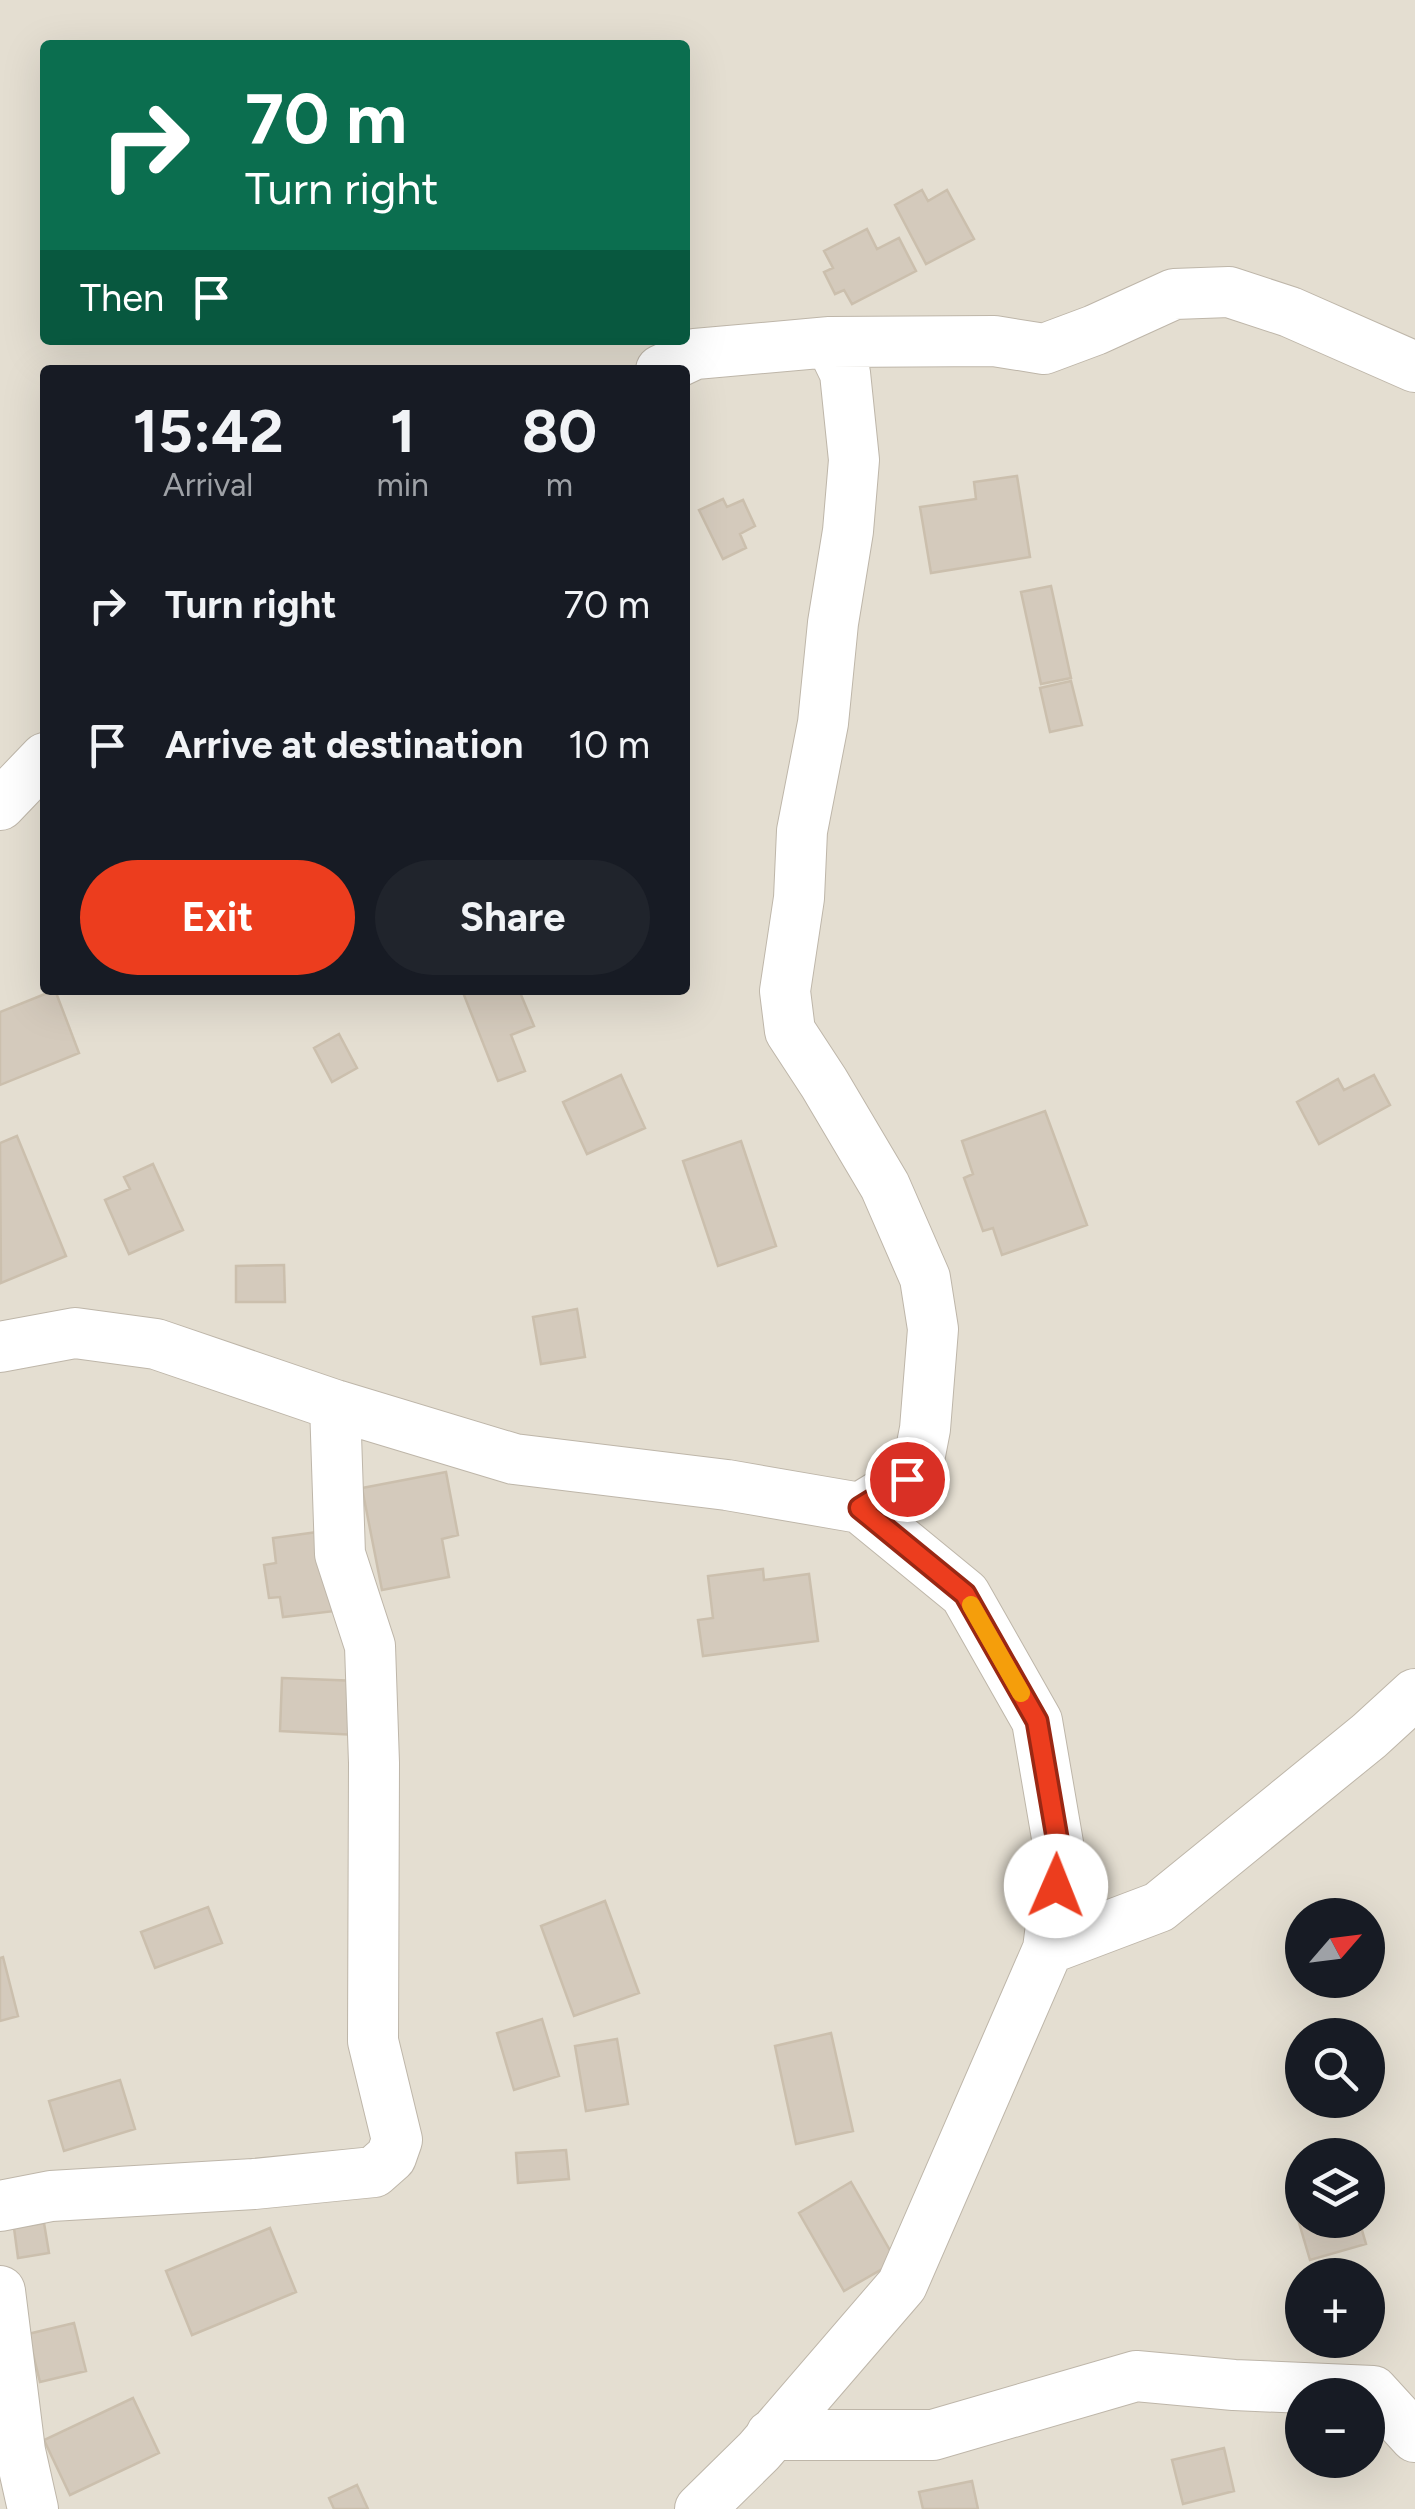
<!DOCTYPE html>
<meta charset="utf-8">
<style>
body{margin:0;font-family:Figtree,sans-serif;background:#20242c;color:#f1f3f6;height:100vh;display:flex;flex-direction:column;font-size:38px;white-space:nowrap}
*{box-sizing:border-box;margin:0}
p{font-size:32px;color:#9ea1a6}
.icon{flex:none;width:55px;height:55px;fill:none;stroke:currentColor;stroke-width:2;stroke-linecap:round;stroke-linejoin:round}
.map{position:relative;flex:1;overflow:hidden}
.side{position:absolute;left:40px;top:365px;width:650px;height:630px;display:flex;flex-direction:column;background:#171b24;border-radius:10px;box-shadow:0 10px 40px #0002}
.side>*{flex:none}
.top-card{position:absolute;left:40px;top:40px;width:650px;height:305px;border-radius:10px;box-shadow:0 10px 40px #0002;background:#0b6e4f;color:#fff;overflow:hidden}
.needle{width:65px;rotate:62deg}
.fabs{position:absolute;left:1285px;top:1898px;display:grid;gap:20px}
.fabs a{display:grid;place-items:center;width:100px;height:100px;border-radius:50%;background:#171b24;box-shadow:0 10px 40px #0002;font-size:50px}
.pin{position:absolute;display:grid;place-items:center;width:85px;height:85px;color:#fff;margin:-42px;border:5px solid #fff;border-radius:50%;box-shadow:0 2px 10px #0007}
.me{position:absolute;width:110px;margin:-55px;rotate:1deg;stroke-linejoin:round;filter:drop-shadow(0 0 8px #0008)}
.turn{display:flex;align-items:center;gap:35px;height:210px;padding:0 40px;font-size:45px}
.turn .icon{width:130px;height:130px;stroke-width:2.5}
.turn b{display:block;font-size:70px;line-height:85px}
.then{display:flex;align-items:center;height:95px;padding:0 40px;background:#0003;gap:20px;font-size:38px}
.eta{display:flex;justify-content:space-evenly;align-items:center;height:170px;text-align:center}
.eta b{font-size:60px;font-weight:700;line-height:70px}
.primary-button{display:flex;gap:20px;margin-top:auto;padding:20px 40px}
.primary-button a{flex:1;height:115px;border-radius:60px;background:#ec3d1e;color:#fff;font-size:40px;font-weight:700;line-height:115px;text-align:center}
.primary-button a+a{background:#20242c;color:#f1f3f6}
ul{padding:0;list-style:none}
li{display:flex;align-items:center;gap:30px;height:140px;padding:0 40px}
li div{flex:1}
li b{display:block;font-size:38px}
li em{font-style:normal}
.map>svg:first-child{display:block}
</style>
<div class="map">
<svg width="1415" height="2509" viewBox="0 0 1415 2509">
<rect width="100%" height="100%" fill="#f0ece3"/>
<path fill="#e4ded1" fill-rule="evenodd" d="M0 0H1415V2509H0ZM45 45H685V340H45ZM45 370H685V990H45ZM1302 1915H1368V1980H1302ZM1302 2035H1368V2100H1302ZM1302 2155H1368V2220H1302ZM1302 2275H1368V2340H1302ZM1302 2395H1368V2460H1302Z"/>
<path fill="#d4cabc" stroke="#cbbfad" stroke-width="2.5" d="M922 190 928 201 947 190 974 239 926 264 895 205Z
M867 229 877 249 899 238 916 271 852 304 844 290 835 294 824 272 833 268 824 251Z
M1017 476 1030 557 931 573 920 507 976 499 974 482Z
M723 499 727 507 743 500 755 526 740 534 746 548 723 559 699 510Z
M1051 586 1071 678 1041 684 1021 592Z
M1071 681 1082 725 1050 732 1040 688Z
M55 990 79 1053 0 1085V1012Z
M462 990H519L534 1026 511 1035 525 1071 498 1081Z
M339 1034 357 1068 332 1082 314 1048Z
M621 1075 645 1128 587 1154 563 1102Z
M1374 1075 1390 1105 1319 1144 1297 1102 1338 1079 1344 1090Z
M1045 1111 1087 1225 1002 1255 993 1228 983 1231 964 1178 973 1174 962 1141Z
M17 1136 66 1256 1 1283 0 1143Z
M741 1141 776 1246 718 1266 683 1161Z
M153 1164 183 1230 129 1254 105 1200 130 1189 124 1177Z
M284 1265 285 1302H236V1266Z
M577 1309 585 1357 541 1364 533 1317Z
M446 1472 458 1535 442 1539 449 1577 382 1590 362 1488Z
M325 1531 335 1611 283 1617 280 1597 269 1598 264 1565 276 1563 273 1538Z
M763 1569 764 1580 809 1574 818 1641 703 1656 698 1620 713 1618 708 1576Z
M282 1678 359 1681 357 1735 280 1731Z
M605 1901 639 1993 574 2016 541 1926Z
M208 1907 222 1943 155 1968 141 1932Z
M3 1957 18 2016 0 2021V1958Z
M542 2019 559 2076 514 2090 497 2033Z
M831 2033 853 2131 796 2144 775 2046Z
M617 2039 628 2104 586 2111 575 2046Z
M120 2080 135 2129 64 2151 49 2101Z
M566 2150 569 2179 518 2183 516 2153Z
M851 2182 896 2261 844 2291 799 2213Z
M1302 2207V2220H1359L1366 2244 1310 2260 1295 2209Z
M44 2223 49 2253 18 2258 14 2228Z
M270 2228 296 2292 192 2335 166 2271Z
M74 2323 86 2371 40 2382 28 2334Z
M133 2398 159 2453 70 2495 44 2440Z
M1224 2448 1234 2491 1183 2504 1172 2460Z
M972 2481 978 2509H923L919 2492Z
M357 2485 368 2509H334L329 2498Z"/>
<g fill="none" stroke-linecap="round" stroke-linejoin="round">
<defs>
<path id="minor" d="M830 342 845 373 854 460 848 531 833 623 823 723 802 831 799 898 785 991 790 1031 824 1083 885 1186 925 1278 933 1329 925 1429 918 1465 907 1479 860 1508
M661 370 695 354 830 342 994 341 1044 349 1095 330 1174 294 1229 292 1290 312 1415 367
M0 805 45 758
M0 1347 75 1333 156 1344 335 1405 514 1459 727 1485 860 1508 965 1594 1037 1721 1060 1855 1048 1949 902 2285 759 2451 700 2509
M1048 1949 1159 1907 1369 1736 1415 1694
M0 2206 51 2196 254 2184 374 2172 391 2157 397 2140 373 2041 374 1763 370 1646 340 1554 335 1405
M0 2291 20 2451 33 2509
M771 2435H933L1136 2376 1234 2385 1373 2391 1415 2437"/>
</defs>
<use href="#minor" stroke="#beb6a9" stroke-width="52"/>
<use href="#minor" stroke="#fff" stroke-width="50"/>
</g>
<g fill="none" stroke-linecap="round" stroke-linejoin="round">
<defs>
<path id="route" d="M907 1479 860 1508 965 1594 1037 1721 1060 1855 1056 1886"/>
</defs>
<use href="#route" stroke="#992814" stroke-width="25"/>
<use href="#route" stroke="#ec3d1e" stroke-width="18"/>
<path stroke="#f59e0b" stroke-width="18" d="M971 1605 1021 1693"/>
</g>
</svg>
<div class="fabs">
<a><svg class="needle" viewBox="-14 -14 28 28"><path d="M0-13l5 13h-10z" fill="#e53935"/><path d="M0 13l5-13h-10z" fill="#9ea1a6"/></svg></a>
<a><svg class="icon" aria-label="search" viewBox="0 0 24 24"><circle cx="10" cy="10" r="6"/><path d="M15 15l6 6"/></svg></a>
<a><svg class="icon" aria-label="layers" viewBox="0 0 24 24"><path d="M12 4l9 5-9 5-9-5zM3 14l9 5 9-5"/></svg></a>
<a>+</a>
<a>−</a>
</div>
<div class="pin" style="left:907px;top:1479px;background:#d93025"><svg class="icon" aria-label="arrive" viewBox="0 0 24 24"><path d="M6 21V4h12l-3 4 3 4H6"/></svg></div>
<svg class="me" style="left:1056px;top:1886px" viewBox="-20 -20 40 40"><circle r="19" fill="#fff"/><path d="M0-13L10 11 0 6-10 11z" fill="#ec3d1e"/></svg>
<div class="top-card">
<div class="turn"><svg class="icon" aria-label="right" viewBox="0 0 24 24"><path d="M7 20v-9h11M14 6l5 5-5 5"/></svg><div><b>70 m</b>Turn right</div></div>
<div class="then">Then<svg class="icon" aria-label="arrive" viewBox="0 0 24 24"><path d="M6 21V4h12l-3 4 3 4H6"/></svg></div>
</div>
<section class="side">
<div class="eta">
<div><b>15:42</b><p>Arrival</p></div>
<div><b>1</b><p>min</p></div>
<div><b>80</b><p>m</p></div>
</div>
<ul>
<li><svg class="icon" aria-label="right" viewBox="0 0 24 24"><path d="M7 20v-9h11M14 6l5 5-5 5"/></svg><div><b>Turn right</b></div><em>70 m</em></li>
<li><svg class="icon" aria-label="arrive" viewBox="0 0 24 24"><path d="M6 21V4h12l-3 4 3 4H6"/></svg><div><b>Arrive at destination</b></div><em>10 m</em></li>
</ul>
<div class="primary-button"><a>Exit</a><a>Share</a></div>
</section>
</div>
